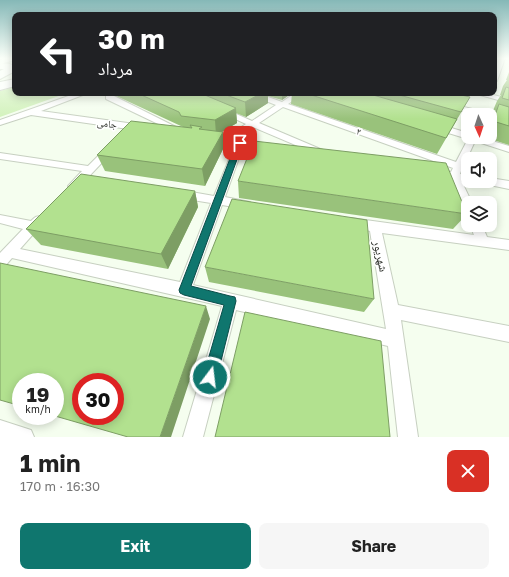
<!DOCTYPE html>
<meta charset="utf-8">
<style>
body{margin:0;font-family:"Golos Text","Noto Naskh Arabic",sans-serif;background:#f6f6f6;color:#222;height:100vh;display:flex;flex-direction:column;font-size:15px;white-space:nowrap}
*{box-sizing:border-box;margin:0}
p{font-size:13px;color:#767676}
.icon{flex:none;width:22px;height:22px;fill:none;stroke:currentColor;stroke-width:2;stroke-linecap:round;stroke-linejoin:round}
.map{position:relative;height:437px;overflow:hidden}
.drawer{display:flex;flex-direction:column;background:#fff;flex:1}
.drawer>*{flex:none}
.hud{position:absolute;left:12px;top:12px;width:485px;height:84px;border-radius:8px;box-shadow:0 2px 10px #0003;background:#202124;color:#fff;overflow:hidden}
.needle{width:26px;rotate:177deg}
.buttons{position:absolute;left:461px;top:108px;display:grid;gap:8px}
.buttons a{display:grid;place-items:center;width:36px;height:36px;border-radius:8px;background:#fff;box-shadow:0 2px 10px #0003;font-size:20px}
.speed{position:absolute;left:12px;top:373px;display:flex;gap:8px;font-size:20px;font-weight:700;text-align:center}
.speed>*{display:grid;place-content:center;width:52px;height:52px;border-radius:50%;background:#fff;box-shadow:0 2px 10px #0003;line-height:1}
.speed small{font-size:10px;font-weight:400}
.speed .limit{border:6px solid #d22;background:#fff;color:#111}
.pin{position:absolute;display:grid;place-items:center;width:34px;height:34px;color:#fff;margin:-17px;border-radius:8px;box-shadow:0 2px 6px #0006}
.me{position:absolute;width:44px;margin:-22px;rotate:15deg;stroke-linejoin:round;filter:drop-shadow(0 0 3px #0008)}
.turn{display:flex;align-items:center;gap:14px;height:84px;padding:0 20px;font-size:18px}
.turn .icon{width:52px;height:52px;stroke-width:2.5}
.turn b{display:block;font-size:28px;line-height:34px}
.round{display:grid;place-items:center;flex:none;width:42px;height:42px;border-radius:8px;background:#f6f6f6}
.overview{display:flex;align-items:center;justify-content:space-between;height:68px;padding:0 20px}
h1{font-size:24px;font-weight:700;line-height:30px}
.button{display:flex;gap:8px;margin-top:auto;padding:8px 20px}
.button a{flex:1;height:46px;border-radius:8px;background:#0f766e;color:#fff;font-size:16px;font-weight:700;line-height:46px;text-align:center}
.button a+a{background:#f6f6f6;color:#222}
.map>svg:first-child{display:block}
</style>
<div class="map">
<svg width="509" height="437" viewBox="0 0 509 437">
<rect width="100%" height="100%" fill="#f5feef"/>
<path fill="#d2f2bb" d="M15 87V93H67L0 117V91Z"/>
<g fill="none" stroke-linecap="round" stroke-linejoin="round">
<defs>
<path id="minor" d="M499 58H505L497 81 494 83V72Z
M77 93H88L41 111 142 125 146 128 142 131 31 115 0 125V120Z
M246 93H257L282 102 295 93H304L288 104 456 162 468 139 432 128 431 126 432 124H438L468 133V137H479L509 146V152L475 141 464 165 468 167V173L461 171 460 174 468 175V181H469L461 180 472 203H468V212L464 211 462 208 450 179 431 175 430 173 435 170 451 172 453 168 283 107 259 123 325 151 327 153 325 155H319L253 127 234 140 268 145 273 148 268 151 243 147 225 197 250 202 252 205 250 208 246 209 222 205 193 285 386 329 370 231 347 226 345 223 347 220 351 218 474 235 470 225H482L487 237 509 240V250L382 233 398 305 509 326V342L401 320 418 437H398L388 346 236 310 203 437H183L222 306 12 258 5 266 0 268V253L23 229 0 223V215L31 221C35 217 37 215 43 217L45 220 43 223 20 249 180 282 211 203 180 198 176 197 174 194 176 191 180 190 214 196 235 145 207 141 203 138 207 135 224 138 246 124 218 111 222 109H225L252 121 276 105Z
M473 93H486L509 99V103Z
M106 95H112L186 132 182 135 179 134 106 99Z
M444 103H447L489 113 490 115H477L444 107Z
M111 145 116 148 114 150 77 189H69L68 186 82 171 0 159V153L88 166 108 146Z
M490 178 509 181V189L485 184 480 181H490Z
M0 420 31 430 34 437H0Z"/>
<path id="tertiary" d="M6 58H15V60L0 64V60Z"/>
<path id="primary" d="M0 63 10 64 15 67V71L0 79V71L4 69H0Z"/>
<path id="trunk" d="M15 79V86L0 90V82Z"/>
</defs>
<use href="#minor" stroke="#c7d0c1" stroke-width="2"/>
<use href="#tertiary" stroke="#c7d0c1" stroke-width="2"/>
<use href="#primary" stroke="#c7d0c1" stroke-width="2"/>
<use href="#trunk" stroke="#c7d0c1" stroke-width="2"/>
<use href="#minor" fill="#fff" fill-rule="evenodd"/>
<use href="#tertiary" fill="#fff" fill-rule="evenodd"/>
<use href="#primary" fill="#fff" fill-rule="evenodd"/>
<use href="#trunk" fill="#fff" fill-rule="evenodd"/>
</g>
<path fill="#99c27b" d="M509 72V145L484 137H490V118L493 113H492L497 101 501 95H500L503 86 507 80H506Z
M110 93H292L282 100 268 96V103L246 117 236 113 237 123 222 132 224 147 205 186 105 171 97 155 183 127Z
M292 93H471L468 97H470L437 154 291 104Z
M238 181 467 214 453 229 239 198Z
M195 191 198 207 168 269 41 245 26 229Z
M205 267 374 299 364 312 209 282Z"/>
<path fill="#7d9e64" d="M262 93H268V103L246 117 245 102Z
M282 93H292L282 100Z
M236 108 237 123 216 135 215 120Z
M223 132 224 147 205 186 202 169Z
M195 191 198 207 168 269 161 254Z
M206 306 210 319 171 437H160Z"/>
<path fill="#b2e18f" stroke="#7d9e64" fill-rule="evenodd" d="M506 87 509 88V100L502 98Z
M137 93H200L236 108 215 120 181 116 179 112Z
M221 93H262L245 102Z
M305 93H366L457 119 446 138Z
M392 93H452L470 97 461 112Z
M499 104 509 107V126L493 121Z
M131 121 192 128 190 125 202 127 199 129 223 132 202 169 97 155Z
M254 141 446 163 467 214 238 181Z
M81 174 195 191 161 254 26 229Z
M232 199 367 220 374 299 205 267Z
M0 263 206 306 160 437H128L55 416V382H21V406L0 400ZM81 382H115V416H81Z
M245 312 381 341 390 437H215Z"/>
<linearGradient id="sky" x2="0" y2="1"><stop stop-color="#85b8b7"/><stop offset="0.49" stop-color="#fafff8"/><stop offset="1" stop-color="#fafff8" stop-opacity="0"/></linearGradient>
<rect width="509" height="119" fill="url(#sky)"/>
<path fill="#0f766e" stroke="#0a4d48" d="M240 141 243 143 191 286 230 296 235 297 236 301 217 377 215 382 210 384 205 382 203 377 224 305 184 295 180 293 179 290 236 143Z"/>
<g text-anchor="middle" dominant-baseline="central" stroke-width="3.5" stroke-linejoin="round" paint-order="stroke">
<g font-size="10" fill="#2c2f29" stroke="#fff">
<text transform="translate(107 123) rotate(8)">جامی</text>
<text transform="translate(359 131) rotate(19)">۲</text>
</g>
<g font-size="12" fill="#2c2f29" stroke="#fff">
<text transform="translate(381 256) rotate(78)">شهریور</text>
</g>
</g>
</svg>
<div class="buttons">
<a><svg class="needle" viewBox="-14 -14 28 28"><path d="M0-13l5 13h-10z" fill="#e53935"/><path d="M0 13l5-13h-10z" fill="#767676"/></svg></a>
<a><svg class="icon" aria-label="sound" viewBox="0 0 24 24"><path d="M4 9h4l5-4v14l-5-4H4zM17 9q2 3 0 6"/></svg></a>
<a><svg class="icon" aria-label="layers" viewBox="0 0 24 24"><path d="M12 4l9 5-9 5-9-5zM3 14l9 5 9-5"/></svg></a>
</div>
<div class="speed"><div>19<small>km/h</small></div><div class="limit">30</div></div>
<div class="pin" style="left:240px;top:143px;background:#d93025"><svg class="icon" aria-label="arrive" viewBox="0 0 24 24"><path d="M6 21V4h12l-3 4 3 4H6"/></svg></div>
<svg class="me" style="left:210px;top:377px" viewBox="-20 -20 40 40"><circle r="17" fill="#0f766e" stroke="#fff" stroke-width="3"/><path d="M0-11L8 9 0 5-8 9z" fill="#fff"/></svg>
<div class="hud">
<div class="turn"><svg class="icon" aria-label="left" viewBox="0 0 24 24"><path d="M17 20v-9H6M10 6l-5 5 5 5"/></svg><div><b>30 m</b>مرداد</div></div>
</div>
</div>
<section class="drawer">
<div class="overview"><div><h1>1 min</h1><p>170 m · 16:30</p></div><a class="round" style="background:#d93025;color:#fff"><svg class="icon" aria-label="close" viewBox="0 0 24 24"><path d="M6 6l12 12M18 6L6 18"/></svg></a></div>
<div class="button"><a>Exit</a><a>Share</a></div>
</section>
